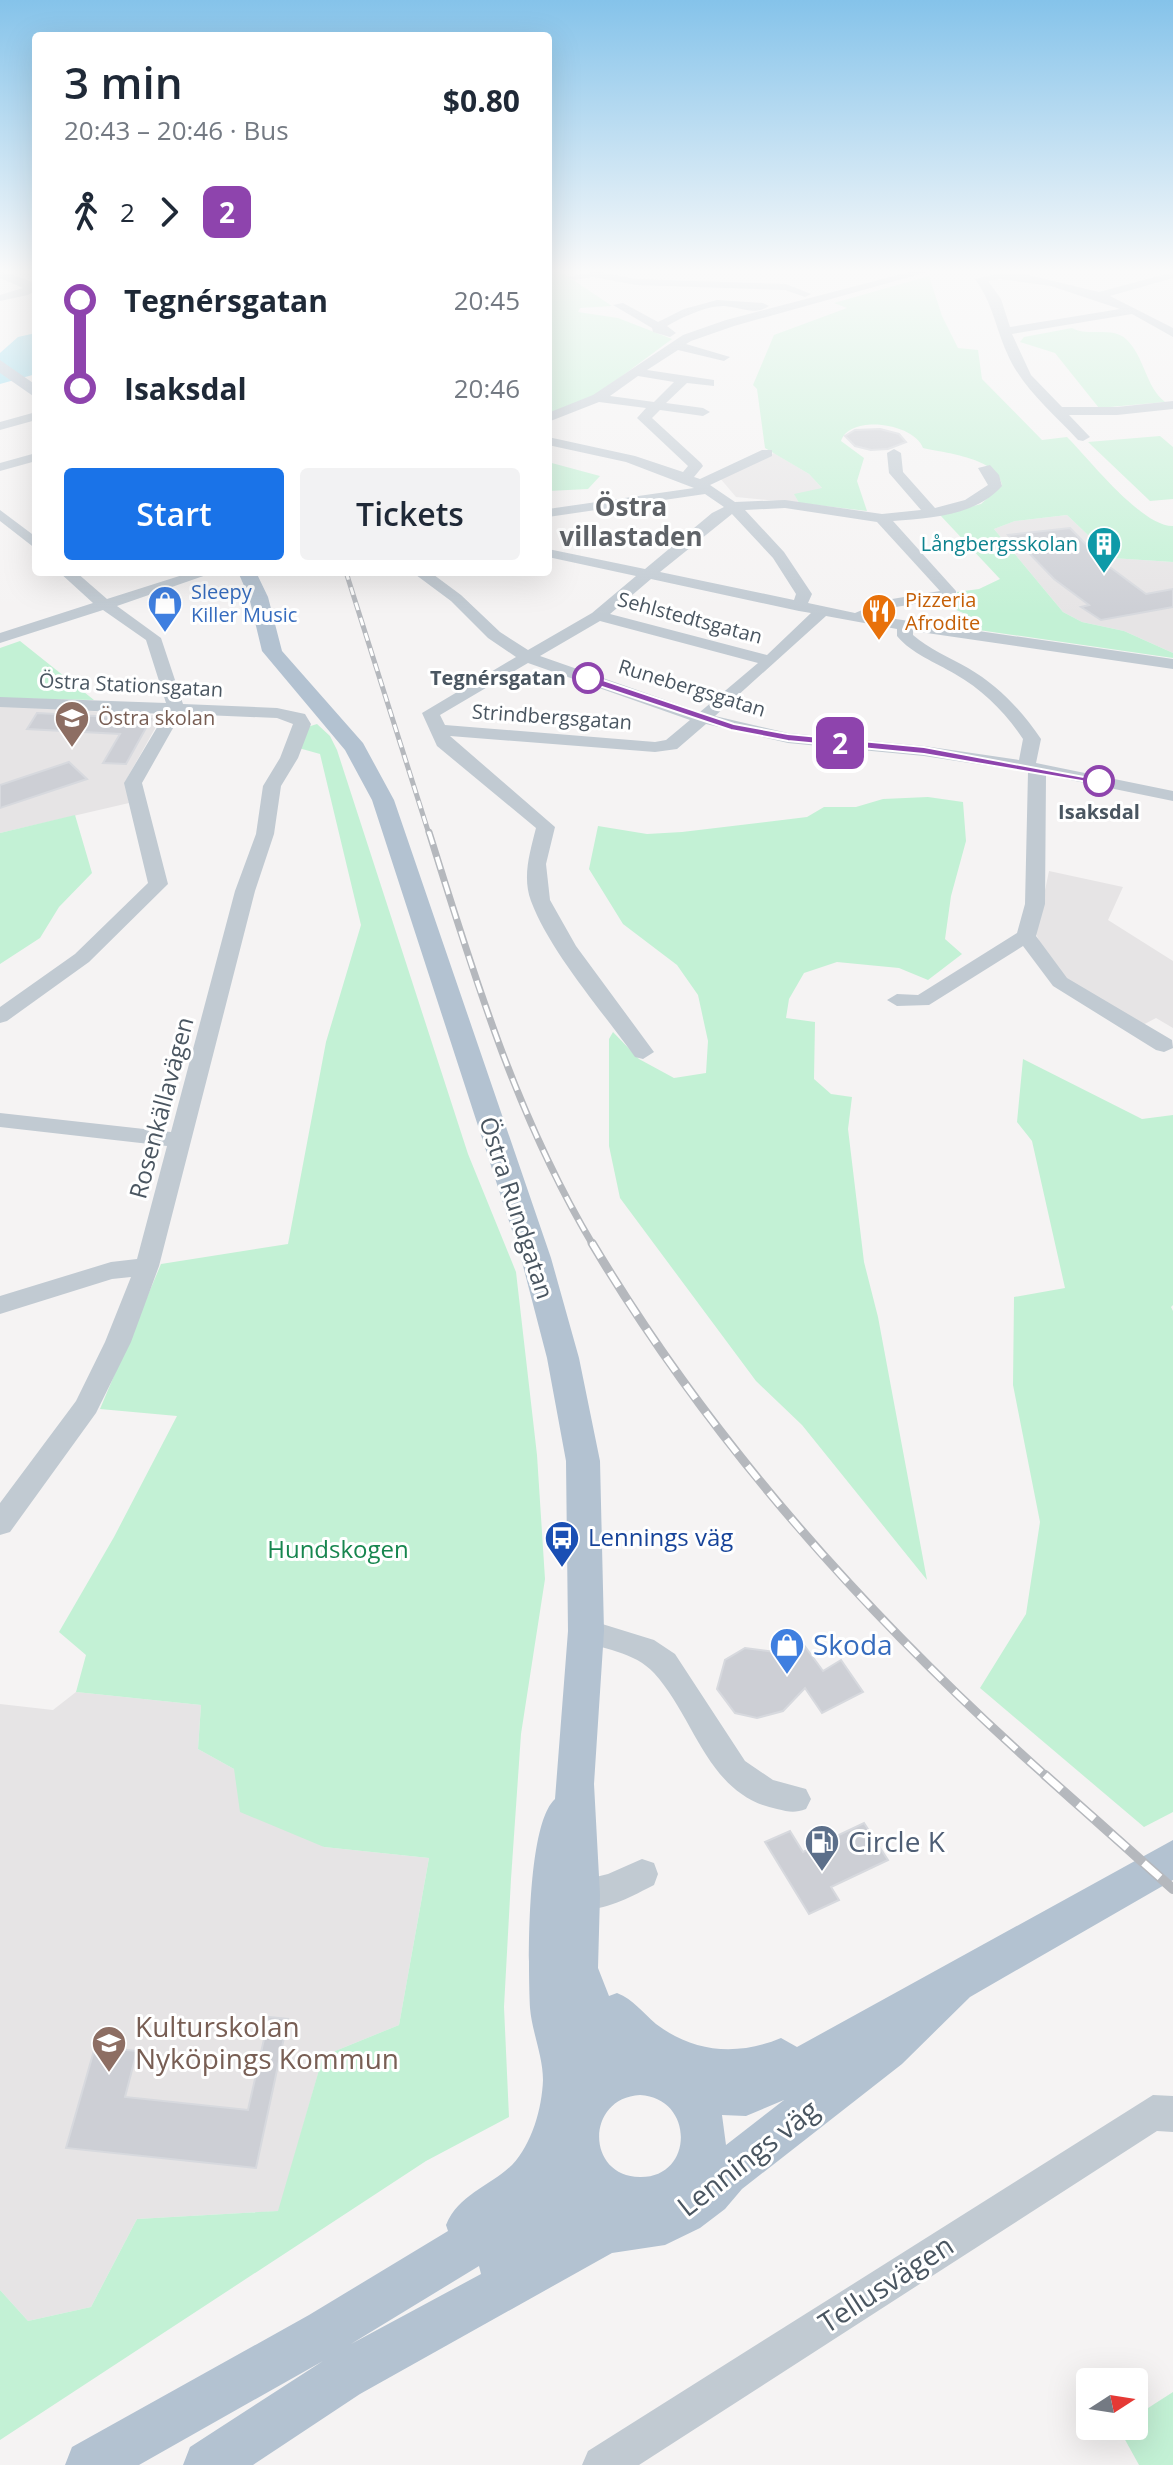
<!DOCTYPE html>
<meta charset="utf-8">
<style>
body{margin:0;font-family:"Open Sans",sans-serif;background:#f2f2f3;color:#1f2937;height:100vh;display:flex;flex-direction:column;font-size:30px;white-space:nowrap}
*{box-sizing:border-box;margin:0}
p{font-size:26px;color:#747a83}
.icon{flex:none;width:44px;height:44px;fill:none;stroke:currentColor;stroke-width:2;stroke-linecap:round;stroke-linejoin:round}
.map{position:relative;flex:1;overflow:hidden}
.panel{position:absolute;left:32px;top:32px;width:520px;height:544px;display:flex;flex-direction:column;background:#fff;border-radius:8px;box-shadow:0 8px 32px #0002}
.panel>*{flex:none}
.badge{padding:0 16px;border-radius:12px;font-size:28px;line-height:52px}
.needle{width:52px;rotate:78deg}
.tools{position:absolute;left:1076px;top:2368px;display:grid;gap:16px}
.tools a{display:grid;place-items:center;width:72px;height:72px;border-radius:8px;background:#fff;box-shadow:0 8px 32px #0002;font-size:40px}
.map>.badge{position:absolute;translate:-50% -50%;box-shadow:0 0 0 4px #fff}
.legs{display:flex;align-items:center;gap:12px;height:88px;padding:0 32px;font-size:26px}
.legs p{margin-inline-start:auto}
.headline{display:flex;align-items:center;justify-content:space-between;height:136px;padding:0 32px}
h1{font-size:44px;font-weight:600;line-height:60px}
.button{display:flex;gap:16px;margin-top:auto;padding:16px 32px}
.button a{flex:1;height:92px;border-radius:8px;background:#1a73e8;color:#fff;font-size:32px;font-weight:600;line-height:92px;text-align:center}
.button a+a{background:#f2f2f3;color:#1f2937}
ul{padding:0 32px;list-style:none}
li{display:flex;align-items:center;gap:28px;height:88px;font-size:30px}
li i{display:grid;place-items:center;width:12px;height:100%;margin:0 10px;background:currentColor}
li i::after{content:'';width:20px;height:20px;margin:-10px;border:6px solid;border-radius:50%;background:#fff}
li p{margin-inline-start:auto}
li:first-child i{background:linear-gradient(#0000 50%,currentColor 0)}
li:last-child i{background:linear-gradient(currentColor 50%,#0000 0)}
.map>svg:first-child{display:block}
</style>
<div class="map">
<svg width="1173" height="2465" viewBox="0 0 1173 2465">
<rect width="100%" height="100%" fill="#f5f3f3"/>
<path fill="#e6e4e5" d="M774 453 809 474 823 489 795 495 799 503 736 497 719 477Z
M1067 515 1112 558 1173 562V653L1124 631 1082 622 1063 612 994 529 1015 521Z
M0 706 5 705 162 716 125 782 129 803 0 833Z
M1049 871 1123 887 1108 920 1173 961V1028L1156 1018 1139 1027 1063 979 1048 960 1036 934Z
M76 1692 201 1705 198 1749 234 1769 324 1847 429 1858 399 2025 323 2056 279 2211 137 2219 91 2307 28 2321 0 2290V1704L53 1710Z"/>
<path fill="#c3f1d5" d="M548 271H560L612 306 580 308 578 312 618 318 672 339 591 399 548 414Z
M929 276 942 316 958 348 978 350 982 379 1042 440 1067 437C1089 459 1142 527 1173 526V562L1112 558 1067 515 1015 521 994 529 1063 612 1082 622 1124 631 1173 653V658L965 628 968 615 942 604 957 597V592L979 589 1000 579 940 515 981 504 1002 485C998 458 945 453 923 448 914 423 850 414 841 441L864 458 857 481 867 511 799 503 794 494 822 488 809 474 765 448 757 389 753 385 774 335 847 308 834 303Z
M1072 328C1088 337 1112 326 1126 339 1145 357 1145 386 1165 402L1099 408 1055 353 1020 342 1024 337Z
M1160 436 1173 447V499L1150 501 1088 442Z
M548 462 600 476 588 489 548 491Z
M20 641 94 700 0 698V648Z
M317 724 330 736 337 750 468 1154 516 1272 537 1455 545 1579 521 1734 511 1879 504 2007 509 2117 426 2161 0 2440V2290L28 2321 91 2307 137 2219 278 2211 323 2056 399 2025 429 1858 324 1847 240 1812 234 1769 198 1749 201 1705 76 1692 86 1655 59 1632 114 1537 177 1416 100 1409 161 1264 288 1244 326 1042 361 925 320 754 295 747 298 730Z
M928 797 963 802 966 841 951 896 945 939 962 954 928 980 899 968 837 962 804 973 789 999 786 1018 815 1022 814 1079 831 1094 852 1097 848 1129 864 1262 878 1317 927 1580 802 1425 756 1381 620 1198 609 1146V1039L613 1032 639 1059 674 1078 706 1073 708 1041 698 995 677 965 623 924 589 869 598 826 647 834 682 832 807 817 824 807H856L883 799Z
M75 815 92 873 59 907 40 938 0 964V833Z
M1023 1059 1142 1119 1173 1115V1305L1171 1307 1173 1311V1812L1144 1827 980 1688 1026 1614 1040 1522 1013 1385 1014 1297 1065 1288 1032 1141 1017 1122Z
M1173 2392V2465H1139L1118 2427 1134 2426V2417Z"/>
<path fill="#90daee" d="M36 333V374L0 384V353L18 337Z"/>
<path fill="#cdcfd5" stroke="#d7d9de" stroke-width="2" d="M880 429 899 434 906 442 888 449 871 450 855 446 845 436 855 430Z
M1070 528 1103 562 1146 594 1173 589V607L1101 620 1081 607 1089 605 1054 579 1026 550 1021 551 1008 535Z
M37 713 151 719 126 764 103 763 120 734 27 729Z
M69 762 87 779 0 808V785Z
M801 1641 823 1671 841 1660 863 1692 822 1713 805 1688 783 1711 757 1718 735 1713 717 1689 725 1660 745 1648 775 1652Z
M864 1823 888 1860 831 1887 839 1900 809 1914 765 1842 790 1831 803 1852Z
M269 2017 288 2019 256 2168 66 2148 95 2047 137 2051 125 2097 248 2110Z"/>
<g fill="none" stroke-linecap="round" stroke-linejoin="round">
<path fill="#c1cad2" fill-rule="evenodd" d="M0 271 36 283V290L28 295 0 301V295L23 288 0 278Z
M596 271 636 279 786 284 811 294 805 297 785 290 636 285 593 277 574 280 568 277Z
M913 271H931L734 326 691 341 686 344 730 357 724 361 678 350 647 370 714 380V386L687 383 666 403 703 408 710 412 703 416 660 410 652 418 701 463 703 466 694 477 700 479 762 450H772V456L710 485 735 502 785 500 882 514 921 510 889 473 887 453 894 449 901 453 903 472 935 508 965 500 988 485 978 468 990 465 999 475 1002 486C975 516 931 518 893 521L956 591V597L896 607 875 616 1173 659V669L913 631V635C929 649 949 657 968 668 999 686 1021 710 1041 739L1036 763 1173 791V801L1046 775 1045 904 1036 936 1067 978 1172 1040 1173 1048 1164 1052 1156 1050 1053 986 1023 946 929 1005 897 1006 887 1000 897 994 918 995 1017 933 1025 904 1028 772 924 756 788 743 706 724 677 749 655 752 450 736 555 827 546 864 550 900 576 946 654 1052 643 1059 635 1057C603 1012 550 952 531 901 522 877 530 852 536 828L437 746 422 713 516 657 488 638 451 601 412 572H430L461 595 500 632 528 650 592 613 636 576 548 557V549L645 569 712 513 724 507 705 494 548 517V509L694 488 626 462 548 445V437L635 456 683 472 688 466 637 418 646 408 599 402 548 422V413L593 395 683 335 726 320ZM638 376 674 382 654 402 610 396ZM785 508 877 522 940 591 886 600 855 613 808 603 812 594 784 552 745 510ZM732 514 773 558 796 594 794 600 660 572ZM651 579 799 611 811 613 767 655 610 614ZM826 616 897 629V636C912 654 935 662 955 674 983 690 1005 712 1023 739L1019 760 924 746 788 733 715 716ZM600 621 758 663 700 712 540 656ZM528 663 690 720 666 740 655 742 445 725 440 715Z
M1173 272V278L1110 296 1173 328V337L1132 314 1012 334 1031 375 1062 407H1117L1173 401V409L1117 415H1069L1090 437 1083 441 1078 440C1053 413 1021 387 1007 353 995 326 993 304 975 279L1000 273 1024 274 1099 292ZM1000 279 1051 286 1120 309 1010 327 1001 299 988 281Z
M717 300 763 303 769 306C754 316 740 307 724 306 705 306 683 317 667 326L676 333 670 337 653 332 652 328 613 305 623 303 658 322 684 309Z
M36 412V420L0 430V422Z
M36 453V461L0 471V463Z
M0 510 36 537V549L0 521Z
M59 572H76L107 599 192 572H215L117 606 161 638 183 704 277 708 305 714 311 724 298 758 281 786 274 834 255 891 159 1266 131 1342 96 1413 10 1532 0 1535V1503L76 1401 105 1342 131 1277 112 1279 0 1314V1296L111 1262 137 1259 167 1146 0 1127V1113L171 1132 235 891 256 834 263 786 280 758 293 724 277 718 181 714 142 783 168 884 89 962 7 1021 0 1023V1007L75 954 148 883 124 783 165 714 0 707V697L166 703 146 640 103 610 0 643V633L93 603Z
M586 1619 654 1640 675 1654 745 1761 773 1780 806 1789 811 1799 806 1809C795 1813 789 1812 777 1809 707 1795 696 1719 654 1673 635 1652 601 1648 576 1640L571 1631 576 1622Z
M642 1859 654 1863 658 1874 654 1885C628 1898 596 1917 567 1906L563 1895 567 1884 608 1874Z
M1153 2095 1173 2096V2132L1157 2131 639 2465H582L588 2451Z"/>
<path fill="#b3c2d1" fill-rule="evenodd" d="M0 360 36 385V398L0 373Z
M238 572H256L268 597 282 651 363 743 394 800 551 1258 579 1358 600 1461 604 1631 594 1784 600 1895 598 1968 609 1996 617 1993C634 2000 642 2012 656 2024 694 2053 738 2056 781 2038L797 2047 1173 1840V1880L970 1997 902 2064 742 2189 725 2209 700 2228 665 2245 612 2253 360 2394 253 2465H183L190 2447 323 2361 139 2465H65L72 2447 309 2315 448 2231 446 2225C459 2194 489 2187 512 2165 532 2144 542 2108 543 2080 543 2056 532 2032 530 2008 528 1968 526 1825 555 1799L568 1631 566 1461 547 1358 521 1258 372 800 345 750 262 651 249 597ZM640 2095C695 2098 694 2178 640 2177 586 2177 585 2098 640 2095ZM784 2100 726 2145 722 2115 746 2116ZM479 2266 481 2274 351 2344Z"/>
<g stroke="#b5b8bd" stroke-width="5">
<path id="rail-far3" d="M346 572 429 834"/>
</g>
<g stroke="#b5b8bd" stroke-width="7">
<path id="rail-far2" d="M429 832C474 975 516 1116 593 1245"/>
</g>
<g stroke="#b5b8bd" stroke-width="9">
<path id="rail-far1" d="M592 1243C713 1446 871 1621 1047 1777"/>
</g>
<g stroke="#b5b8bd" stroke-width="10">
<path id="rail" d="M1045 1775 1173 1889"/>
</g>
<use href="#rail-far3" stroke="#fff" stroke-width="3" stroke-dasharray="8" stroke-linecap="butt"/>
<use href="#rail-far2" stroke="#fff" stroke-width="4" stroke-dasharray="13" stroke-linecap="butt"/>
<use href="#rail-far1" stroke="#fff" stroke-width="6" stroke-dasharray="17" stroke-linecap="butt"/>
<use href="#rail" stroke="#fff" stroke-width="7" stroke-dasharray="22" stroke-linecap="butt"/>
</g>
<linearGradient id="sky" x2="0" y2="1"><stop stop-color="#85c3ea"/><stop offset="0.44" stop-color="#fafafa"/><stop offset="1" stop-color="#fafafa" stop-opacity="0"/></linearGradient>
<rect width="1173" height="616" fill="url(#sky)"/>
<path fill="#8e44ad" stroke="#fff" stroke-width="2" d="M588 675 734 724 788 734 924 747 1105 781 1099 784 924 754 788 741 731 730 584 681 582 678Z"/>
<defs>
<g id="building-pin" transform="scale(1.8)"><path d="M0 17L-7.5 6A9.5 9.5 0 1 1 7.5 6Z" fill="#0f9aa8" stroke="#fff"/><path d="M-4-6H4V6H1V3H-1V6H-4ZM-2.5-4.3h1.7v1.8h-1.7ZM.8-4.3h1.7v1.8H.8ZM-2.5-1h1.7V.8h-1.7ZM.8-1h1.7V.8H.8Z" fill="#fff"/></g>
<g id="shop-pin" transform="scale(1.8)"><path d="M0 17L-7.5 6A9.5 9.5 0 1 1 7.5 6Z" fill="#3f7fe0" stroke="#fff"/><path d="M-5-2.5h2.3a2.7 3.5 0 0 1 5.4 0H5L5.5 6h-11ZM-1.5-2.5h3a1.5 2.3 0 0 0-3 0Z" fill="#fff"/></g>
<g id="restaurant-pin" transform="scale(1.8)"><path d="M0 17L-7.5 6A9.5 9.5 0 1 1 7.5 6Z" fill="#e8710a" stroke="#fff"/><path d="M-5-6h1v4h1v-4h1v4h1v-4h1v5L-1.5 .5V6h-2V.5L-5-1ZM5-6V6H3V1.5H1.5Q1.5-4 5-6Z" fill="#fff"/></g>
<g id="school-pin" transform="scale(1.8)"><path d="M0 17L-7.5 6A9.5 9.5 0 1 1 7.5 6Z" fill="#8d6e63" stroke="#fff"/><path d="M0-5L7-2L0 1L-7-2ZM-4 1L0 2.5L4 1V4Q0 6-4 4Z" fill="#fff"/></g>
<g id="bus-pin" transform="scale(1.8)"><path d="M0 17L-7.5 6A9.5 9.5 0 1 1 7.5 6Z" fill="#1a4fb4" stroke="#fff"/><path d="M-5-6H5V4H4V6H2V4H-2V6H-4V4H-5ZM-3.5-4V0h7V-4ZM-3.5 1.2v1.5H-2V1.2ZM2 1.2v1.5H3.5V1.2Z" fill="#fff"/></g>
<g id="fuel-pin" transform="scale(1.8)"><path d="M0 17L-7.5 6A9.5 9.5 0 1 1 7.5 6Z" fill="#5c6f8a" stroke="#fff"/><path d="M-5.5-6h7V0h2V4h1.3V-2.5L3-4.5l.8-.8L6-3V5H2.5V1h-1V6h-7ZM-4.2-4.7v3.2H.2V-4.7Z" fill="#fff"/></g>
</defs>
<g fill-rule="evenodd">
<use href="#building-pin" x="1104" y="544"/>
<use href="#shop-pin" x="165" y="603"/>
<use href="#restaurant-pin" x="879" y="611"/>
<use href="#school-pin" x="72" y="718"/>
<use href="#bus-pin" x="562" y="1538"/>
<use href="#shop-pin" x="787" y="1645"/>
<use href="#fuel-pin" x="822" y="1842"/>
<use href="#school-pin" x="109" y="2043"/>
</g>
<g fill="#fff" stroke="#8e44ad" stroke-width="4">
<circle cx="588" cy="678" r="14"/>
<circle cx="1099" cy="781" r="14"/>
</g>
<g text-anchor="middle" stroke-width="6" stroke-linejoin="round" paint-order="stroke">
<g font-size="20" fill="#0d838f" stroke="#fff" text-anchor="end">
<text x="1078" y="551">Långbergsskolan</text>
</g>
<g font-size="20" fill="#366cbe" stroke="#fff" text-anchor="start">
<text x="191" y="599">Sleepy<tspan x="191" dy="23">Killer Music</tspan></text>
</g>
<g font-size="20" fill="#c56008" stroke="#fff" text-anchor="start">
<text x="905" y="607">Pizzeria<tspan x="905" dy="23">Afrodite</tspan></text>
</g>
<g font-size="20" fill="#4a5661" stroke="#fff">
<text transform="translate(690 618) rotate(15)" y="7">Sehlstedtsgatan</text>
<text transform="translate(131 685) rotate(3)" y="7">Östra Stationsgatan</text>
<text transform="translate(692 688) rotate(17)" y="7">Runebergsgatan</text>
<text transform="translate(552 717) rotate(4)" y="7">Strindbergsgatan</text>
</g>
<g font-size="20" font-weight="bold" fill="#4a5661" stroke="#fff" text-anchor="end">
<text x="566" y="685">Tegnérsgatan</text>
<text x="1099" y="819" text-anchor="middle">Isaksdal</text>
</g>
<g font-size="20" fill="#785e54" stroke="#fff" text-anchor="start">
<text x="98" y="725">Östra skolan</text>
</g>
<g font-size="24" fill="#4a5661" stroke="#fff">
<text transform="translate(162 1108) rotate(-75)" y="8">Rosenkällavägen</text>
<text transform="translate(516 1208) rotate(72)" y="8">Östra Rundgatan</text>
</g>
<g font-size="24" fill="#164399" stroke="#fff" text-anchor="start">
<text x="588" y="1546">Lennings väg</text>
</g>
<g font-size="24" fill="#17864f" stroke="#fff">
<text x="338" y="1558">Hundskogen</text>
</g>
<g font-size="26" font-weight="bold" fill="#5f6368" stroke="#fff">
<text x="631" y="516">Östra<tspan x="631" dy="30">villastaden</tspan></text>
</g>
<g font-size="28" fill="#366cbe" stroke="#fff" text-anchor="start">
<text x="813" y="1655">Skoda</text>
</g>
<g font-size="28" fill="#4e5e75" stroke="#fff" text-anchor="start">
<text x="848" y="1852">Circle K</text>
</g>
<g font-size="28" fill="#785e54" stroke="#fff" text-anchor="start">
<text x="135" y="2037">Kulturskolan<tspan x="135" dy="32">Nyköpings Kommun</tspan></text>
</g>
<g font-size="28" fill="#4a5661" stroke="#fff">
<text transform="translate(748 2158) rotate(-38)" y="10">Lennings väg</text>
<text transform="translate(886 2284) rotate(-33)" y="10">Tellusvägen</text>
</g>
</g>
</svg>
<div class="tools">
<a><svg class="needle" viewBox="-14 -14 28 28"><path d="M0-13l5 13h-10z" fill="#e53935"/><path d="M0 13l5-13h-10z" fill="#747a83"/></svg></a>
</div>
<b class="badge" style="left:840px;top:743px;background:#8e44ad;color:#fff">2</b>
<section class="panel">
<div class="headline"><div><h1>3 min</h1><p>20:43 – 20:46 · Bus</p></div><b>$0.80</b></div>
<div class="legs"><svg class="icon" aria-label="walk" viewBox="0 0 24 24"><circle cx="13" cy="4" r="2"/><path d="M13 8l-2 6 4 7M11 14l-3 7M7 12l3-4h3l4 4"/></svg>2<svg class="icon" aria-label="forward" viewBox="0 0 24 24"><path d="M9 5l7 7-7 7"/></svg><b class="badge" style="background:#8e44ad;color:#fff">2</b></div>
<ul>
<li><i style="color:#8e44ad"></i><b>Tegnérsgatan</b><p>20:45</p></li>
<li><i style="color:#8e44ad"></i><b>Isaksdal</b><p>20:46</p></li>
</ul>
<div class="button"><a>Start</a><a>Tickets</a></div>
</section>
</div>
